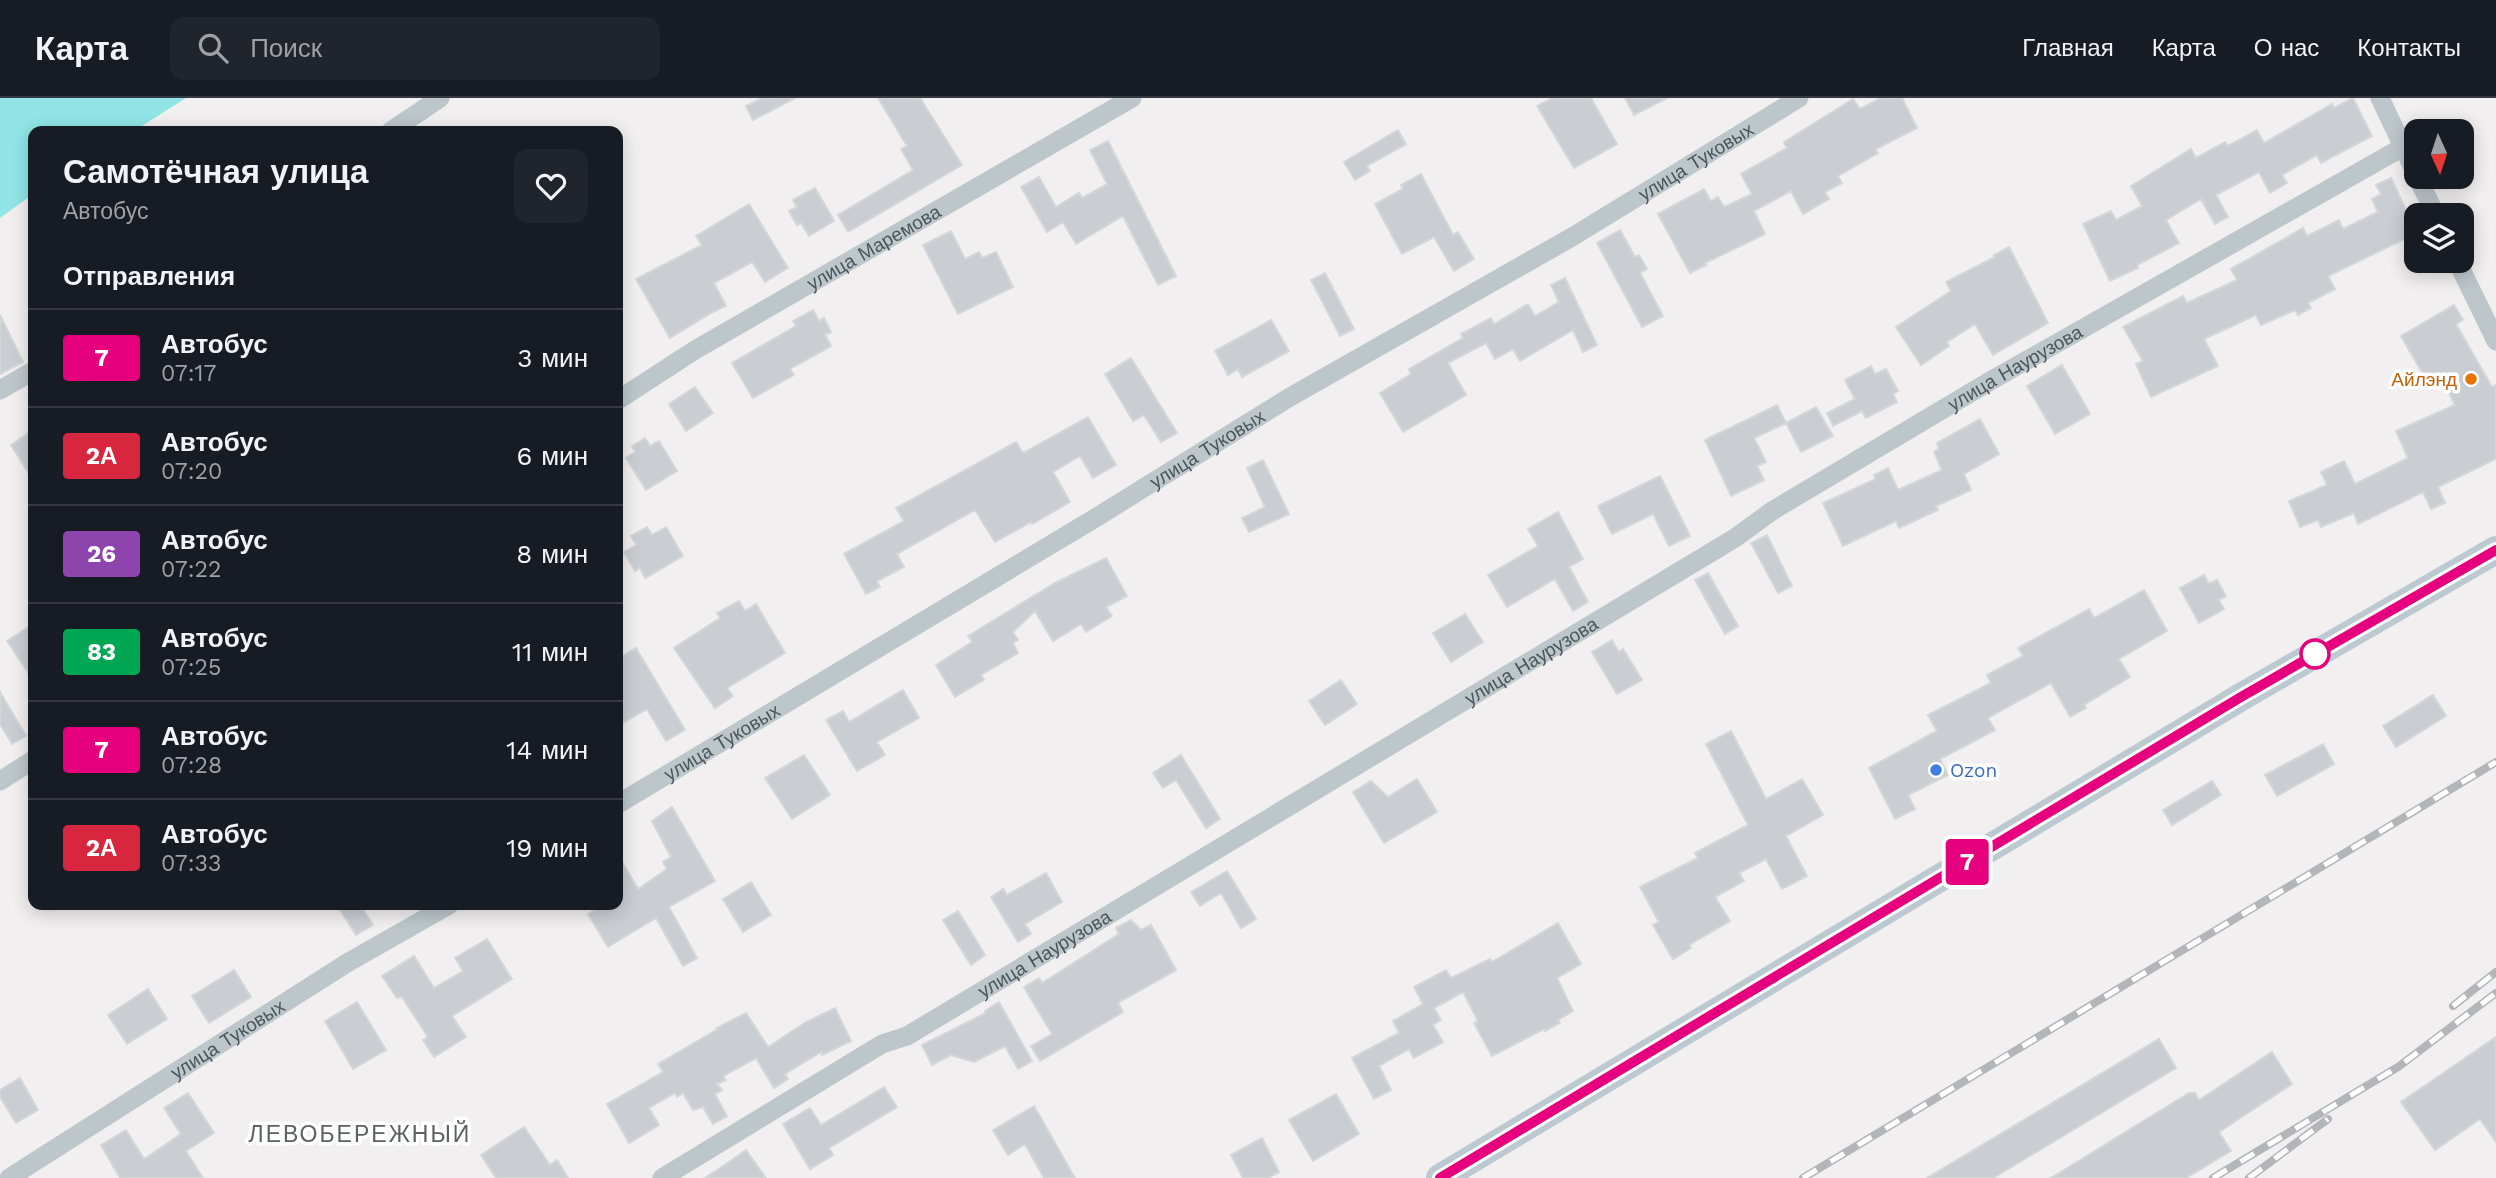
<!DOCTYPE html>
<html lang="ru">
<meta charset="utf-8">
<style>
body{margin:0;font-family:"Work Sans",sans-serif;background:#20242c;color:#f1f3f6;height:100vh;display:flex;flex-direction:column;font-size:26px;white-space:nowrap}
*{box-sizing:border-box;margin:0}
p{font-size:23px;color:#9ea1a6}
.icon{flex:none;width:38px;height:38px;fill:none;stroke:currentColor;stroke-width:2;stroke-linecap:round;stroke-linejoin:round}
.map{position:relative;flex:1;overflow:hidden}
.drawer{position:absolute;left:28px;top:28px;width:595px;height:784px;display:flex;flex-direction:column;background:#171b24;border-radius:14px;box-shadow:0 4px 18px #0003}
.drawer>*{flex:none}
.badge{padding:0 14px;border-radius:5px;font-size:24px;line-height:46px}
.needle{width:46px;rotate:177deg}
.controls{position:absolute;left:2404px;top:21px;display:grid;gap:14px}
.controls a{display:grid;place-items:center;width:70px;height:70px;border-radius:14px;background:#171b24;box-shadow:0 4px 18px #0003;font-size:35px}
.map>.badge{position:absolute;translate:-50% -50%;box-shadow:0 0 0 4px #fff}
h2{padding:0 35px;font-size:26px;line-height:63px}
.round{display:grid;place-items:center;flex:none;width:74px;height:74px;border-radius:14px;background:#20242c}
.overview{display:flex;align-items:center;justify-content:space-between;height:119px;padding:0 35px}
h1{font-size:33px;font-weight:600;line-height:52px}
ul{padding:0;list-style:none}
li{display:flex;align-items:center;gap:21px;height:98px;padding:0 35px;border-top:2px solid #363941}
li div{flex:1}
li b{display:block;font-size:26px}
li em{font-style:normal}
li .badge{min-width:77px;font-weight:700;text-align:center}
header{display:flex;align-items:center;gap:42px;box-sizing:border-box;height:98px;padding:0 35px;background:#171b24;border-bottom:2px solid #363941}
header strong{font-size:33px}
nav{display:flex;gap:38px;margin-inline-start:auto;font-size:24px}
.search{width:490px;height:63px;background:#20242c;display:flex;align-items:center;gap:18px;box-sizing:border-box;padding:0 24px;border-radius:14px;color:#9ea1a6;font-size:26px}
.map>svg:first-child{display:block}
</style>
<header>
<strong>Карта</strong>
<div class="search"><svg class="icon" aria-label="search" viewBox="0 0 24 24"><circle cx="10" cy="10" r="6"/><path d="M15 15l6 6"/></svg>Поиск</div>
<nav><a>Главная</a><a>Карта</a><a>О нас</a><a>Контакты</a></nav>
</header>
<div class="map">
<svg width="2496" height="1080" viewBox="0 0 2496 1080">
<rect width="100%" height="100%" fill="#f2eff0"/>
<path fill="#91e5e6" d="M0 0H186L134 33H33V96L0 120Z"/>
<path fill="#caced2" stroke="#d4d7da" stroke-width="2" d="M763 0H795L753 22 746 8Z
M878 0H920L962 67 848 134 838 117 913 72 901 51 907 48Z
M1553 0H1591L1617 46 1574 70 1537 8Z
M1625 0H1667L1634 17Z
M1881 0H1902L1917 30 1876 51 1878 55 1838 78 1842 85 1825 94 1829 101 1803 116 1791 93 1754 113 1765 136 1705 165 1706 167 1690 175 1658 116 1704 91 1711 103 1718 99 1724 109 1752 96 1741 76 1787 50 1784 44 1853 1 1860 11Z
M2353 0 2372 38 2321 65 2317 57 2282 77 2287 85 2270 95 2259 74 2216 97 2228 119 2215 126 2201 101 2166 122 2179 145 2137 167 2138 170 2110 183 2083 126 2111 113 2116 122 2142 108 2131 88 2191 51 2196 60 2225 44 2228 48 2257 32 2264 45 2332 6 2334 10Z
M1398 32 1406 46 1367 68 1370 73 1355 82 1344 64Z
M1108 43 1176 178 1158 187 1123 118 1076 146 1063 124 1047 134 1021 89 1039 79 1056 109 1079 95 1082 100 1107 86 1090 52Z
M1421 76 1453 137 1458 134 1474 161 1454 173 1434 139 1402 156 1375 106 1403 91 1401 87Z
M2391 80 2417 135 2328 178 2335 191 2308 205 2311 210 2298 217 2295 212 2261 227 2256 217 2204 241 2218 268 2151 299 2136 266 2143 263 2123 229 2183 198 2187 205 2237 182 2231 171 2303 130 2307 138 2339 122 2343 131 2378 114 2372 101 2381 96 2376 87Z
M815 90 834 123 809 138 801 125 797 127 789 113 797 109 793 102Z
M749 106 788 170 765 184 752 164 714 185 726 208 711 215 670 240 636 181 702 147 696 138Z
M1620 132 1635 159 1639 157 1647 171 1640 175 1663 218 1642 229 1597 145Z
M951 133 965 161 979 154 982 160 996 154 1013 189 958 216 923 147Z
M2009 149 2048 225 1993 257 1975 226 1947 244 1949 248 1921 267 1896 229 1951 193 1946 184 1995 159 1994 157Z
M1325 175 1354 231 1340 238 1311 182Z
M1565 180 1597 247 1583 254 1573 232 1520 263 1513 251 1495 261 1486 245 1448 265 1466 297 1403 334 1380 295 1411 276 1409 271 1463 240 1461 236 1491 220 1494 226 1528 206 1535 218 1559 204 1551 187Z
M2454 207 2463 222 2456 226 2492 289 2496 287V361L2438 389 2445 405 2431 411 2423 394 2358 426 2354 415 2321 429 2318 422 2300 429 2289 403 2327 387 2321 374 2344 363 2355 386 2408 360 2396 333 2455 307 2440 276 2427 283 2401 238Z
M813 212 819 223 824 220 831 234 825 237 831 248 790 271 794 277 753 300 732 265 796 228 793 223Z
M0 217 23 264 0 276Z
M1271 222 1289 253 1242 279 1238 271 1228 277 1215 253Z
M1131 260 1177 335 1161 344 1144 317 1133 323 1105 276Z
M2062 267 2090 316 2055 336 2027 288Z
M1871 268 1875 276 1886 271 1898 293 1893 296 1897 304 1866 320 1862 313 1833 328 1827 315 1855 301 1845 282Z
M695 289 713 315 686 333 669 306Z
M1777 307 1786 325 1754 340 1766 364 1757 368 1764 382 1731 398 1705 342Z
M1816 309 1833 338 1801 354 1786 325Z
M1088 319 1116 367 1093 380 1080 358 1053 374 1070 404 1032 426 1031 424 995 444 975 412 897 456 904 469 877 483 880 489 866 496 844 456 904 423 896 410 1016 344 1023 355Z
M1980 321 1999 356 1964 376 1971 392 1936 408 1938 412 1899 430 1896 423 1843 448 1823 405 1876 381 1874 377 1888 370 1898 392 1942 372 1934 354 1939 351 1937 345Z
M33 332V382L11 347Z
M645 340 650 348 659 343 677 373 646 392 626 360 635 354 632 348Z
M1263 362 1289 416 1249 434 1242 420 1265 409 1247 370Z
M1660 378 1690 438 1669 448 1653 416 1612 436 1598 408Z
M1558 414 1583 461 1569 469 1588 504 1573 513 1555 481 1507 509 1488 477 1538 448 1528 431Z
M647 429 652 437 666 429 683 458 645 480 640 470 635 473 624 454 636 447 631 438Z
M1767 437 1792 488 1778 495 1751 445Z
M1106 460 1127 498 1106 509 1112 518 1086 534 1081 526 1053 543 1035 513 1013 534 1018 542 1013 545 1018 555 981 577 984 582 955 599 936 567 972 544 968 538 1055 485Z
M1708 475 1738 528 1725 536 1695 482Z
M2204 477 2209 486 2217 482 2226 498 2219 502 2224 511 2199 525 2180 490Z
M2144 492 2167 533 2119 561 2130 579 2084 607 2086 610 2070 619 2051 585 1988 620 1995 632 1940 661 1948 677 1908 697 1915 711 1895 721 1869 670 1937 633 1928 617 1991 585 1987 577 2023 558 2018 550 2089 511 2094 520Z
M739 503 745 513 756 506 785 555 727 590 733 598 715 610 674 550 720 520 717 515Z
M1465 516 1483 544 1451 564 1433 535Z
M33 526V582L7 543Z
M1612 542 1619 554 1623 551 1642 582 1617 596 1592 554Z
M636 550 685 632 666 643 647 611 618 627V561Z
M1341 582 1357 606 1325 627 1309 603Z
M903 592 919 620 877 644 885 657 857 673 826 622 843 613 849 624Z
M0 594 26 638 12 646 0 626Z
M2433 597 2446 618 2396 649 2383 628Z
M1731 633 1766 701 1802 681 1823 717 1786 738 1807 778 1782 791 1766 761 1739 775 1744 783 1715 799 1730 823 1689 847 1691 850 1673 861 1653 827 1659 824 1640 789 1698 760 1695 755 1748 727 1706 646Z
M2323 646 2334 666 2277 698 2265 677Z
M804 657 830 697 792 721 765 680Z
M1181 657 1220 721 1206 730 1176 682 1163 690 1153 675Z
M1417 681 1437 714 1384 745 1353 694 1371 683 1388 699Z
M2212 683 2221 697 2172 727 2163 712Z
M672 709 715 783 669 809 697 860 683 868 656 820 608 849 588 816 604 807H618V757L638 791 667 771 663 764 671 759 652 723Z
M1227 773 1256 821 1241 830 1221 795 1200 808 1191 794Z
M1046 775 1062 804 1025 826 1031 836 1018 844 991 799 1003 791 1007 797Z
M751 784 771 817 743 834 723 801Z
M337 807H360L373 827 356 837Z
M958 813 985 857 971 867 943 822Z
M1131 822 1141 832 1151 827 1176 872 1118 905 1123 914 1040 963 1031 948 1052 936 1024 889 1039 880 1042 885 1119 836 1116 830Z
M1558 825 1581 866 1557 880 1573 913 1558 922 1560 925 1545 933 1544 931 1492 958 1474 925 1478 923 1463 894 1434 910 1441 922 1433 927 1443 944 1414 960 1409 951 1379 968 1391 992 1374 1001 1352 960 1399 935 1393 923 1423 906 1414 889 1446 872 1451 880 1490 861 1492 864Z
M487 841 512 881 452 918 466 939 434 959 423 942 428 939 402 899 397 900 382 878 414 858 434 890 463 873 455 860Z
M234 872 251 899 209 925 192 898Z
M148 891 167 921 127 946 108 917Z
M357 904 386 952 353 971 325 923Z
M999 904 1032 963 1018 971 1005 948 974 964 951 957 932 967 922 947 986 915 985 913Z
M835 910 851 943 822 957 821 954 785 976 788 981 774 990 756 960 723 978 726 982 717 986 722 992 715 996 727 1018 713 1026 703 1009 693 1012 683 995 677 999 675 995 649 1010 659 1027 629 1045 607 1006 663 974 658 966 718 931 717 930 746 915 768 949 806 924Z
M2496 939V1044L2480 1021 2435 1052 2401 1004Z
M2159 941 2176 970 1993 1080H1927Z
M2272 954 2292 986 2219 1034 2231 1053 2186 1080H2051L2189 995H2195L2199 1002Z
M20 980 38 1012 16 1025 0 999V992Z
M884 989 897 1009 829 1050 833 1057 810 1071 783 1026 810 1010 821 1027Z
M188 995 214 1035 186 1053 203 1080H120L101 1047 126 1032 144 1061 181 1036 164 1010Z
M1336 996 1359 1036 1313 1063 1289 1022Z
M1034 1008 1075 1080H1044L1025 1046 1008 1057 993 1032Z
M524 1029 550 1067 557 1062 568 1080H496L481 1057Z
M1262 1040 1279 1074 1268 1080H1243L1231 1057Z
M746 1052 766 1080H705L732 1062Z"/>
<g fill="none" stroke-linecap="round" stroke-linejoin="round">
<g stroke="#bcc6cb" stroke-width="19">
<path d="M2380 0 2417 78"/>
<path d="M391 33 440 0"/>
<path d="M2417 79 2436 117"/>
<path d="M2457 163 2496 243"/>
<path d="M0 292 33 273"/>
<path id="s1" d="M618 302 695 252 1132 0"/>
<path d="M0 683 33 662"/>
<path id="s2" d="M618 706 1097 419 1290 299 1572 139 1799 0"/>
<path id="s3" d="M9 1080 347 865 449 807"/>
<path id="s4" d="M662 1080 882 946 907 938 1735 440 1772 413 1992 282 2403 49"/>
</g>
<path stroke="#bcc9d0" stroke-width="28" d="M1440 1080 2241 599 2496 452"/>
<g stroke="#b2b6b9" stroke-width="8">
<path id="rail" d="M2453 908 2496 874
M1803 1080 2496 664
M2213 1080 2398 969 2496 895
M2249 1080 2328 1021"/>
</g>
<use href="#rail" stroke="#fff" stroke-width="5" stroke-dasharray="16" stroke-linecap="butt"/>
</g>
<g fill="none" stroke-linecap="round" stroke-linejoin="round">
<g stroke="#fff" stroke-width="16">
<path id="line" d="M1440 1080 2241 599 2496 452"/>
</g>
<use href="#line" stroke="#e6007e" stroke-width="10"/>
</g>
<circle fill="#e8710a" stroke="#fff" stroke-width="2.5" cx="2471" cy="281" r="7"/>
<circle fill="#fff" stroke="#e6007e" stroke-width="3.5" cx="2315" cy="556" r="14"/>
<circle fill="#3f7fe0" stroke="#fff" stroke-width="2.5" cx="1936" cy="672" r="7"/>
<g text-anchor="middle" stroke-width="7" stroke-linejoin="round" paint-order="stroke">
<g font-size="19" fill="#49565c" stroke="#fff">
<text dy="7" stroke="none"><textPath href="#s2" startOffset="1255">улица Туковых</textPath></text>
<text dy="7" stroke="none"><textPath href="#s1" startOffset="298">улица Маремова</textPath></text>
<text dy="7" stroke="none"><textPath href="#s4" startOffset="1578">улица Наурузова</textPath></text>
<text dy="7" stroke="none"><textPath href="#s2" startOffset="688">улица Туковых</textPath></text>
<text dy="7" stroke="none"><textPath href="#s4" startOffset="1012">улица Наурузова</textPath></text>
<text dy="7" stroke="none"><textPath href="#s2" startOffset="121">улица Туковых</textPath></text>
<text dy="7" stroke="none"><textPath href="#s4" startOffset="444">улица Наурузова</textPath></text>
<text dy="7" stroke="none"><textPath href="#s3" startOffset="259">улица Туковых</textPath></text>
</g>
<g font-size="19" fill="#c56008" stroke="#fff" text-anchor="end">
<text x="2457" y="288">Айлэнд</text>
</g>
<g font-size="19" fill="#366cbe" stroke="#fff" text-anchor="start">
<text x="1950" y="679">Ozon</text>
</g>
<g font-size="23" letter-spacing="2" fill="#5c6164" stroke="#fff">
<text x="360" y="1044">ЛЕВОБЕРЕЖНЫЙ</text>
</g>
</g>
</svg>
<div class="controls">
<a><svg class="needle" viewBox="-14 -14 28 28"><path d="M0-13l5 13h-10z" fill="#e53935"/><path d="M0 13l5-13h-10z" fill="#9ea1a6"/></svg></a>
<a><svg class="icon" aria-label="layers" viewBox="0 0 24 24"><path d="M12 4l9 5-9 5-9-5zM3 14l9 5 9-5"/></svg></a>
</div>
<b class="badge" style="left:1967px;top:764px;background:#e6007e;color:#fff">7</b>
<section class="drawer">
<div class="overview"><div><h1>Самотёчная улица</h1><p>Автобус</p></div><a class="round"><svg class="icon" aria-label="heart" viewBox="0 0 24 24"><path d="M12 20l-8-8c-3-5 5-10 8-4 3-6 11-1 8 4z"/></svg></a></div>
<h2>Отправления</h2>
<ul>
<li><span class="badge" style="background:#e6007e;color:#fff">7</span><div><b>Автобус</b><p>07:17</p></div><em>3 мин</em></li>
<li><span class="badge" style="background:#d7263d;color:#fff">2А</span><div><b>Автобус</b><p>07:20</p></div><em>6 мин</em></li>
<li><span class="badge" style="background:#8e44ad;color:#fff">26</span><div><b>Автобус</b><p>07:22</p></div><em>8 мин</em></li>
<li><span class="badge" style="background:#00a651;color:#fff">83</span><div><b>Автобус</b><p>07:25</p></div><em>11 мин</em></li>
<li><span class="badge" style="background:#e6007e;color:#fff">7</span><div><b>Автобус</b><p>07:28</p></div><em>14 мин</em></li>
<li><span class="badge" style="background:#d7263d;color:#fff">2А</span><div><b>Автобус</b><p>07:33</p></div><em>19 мин</em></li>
</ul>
</section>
</div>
